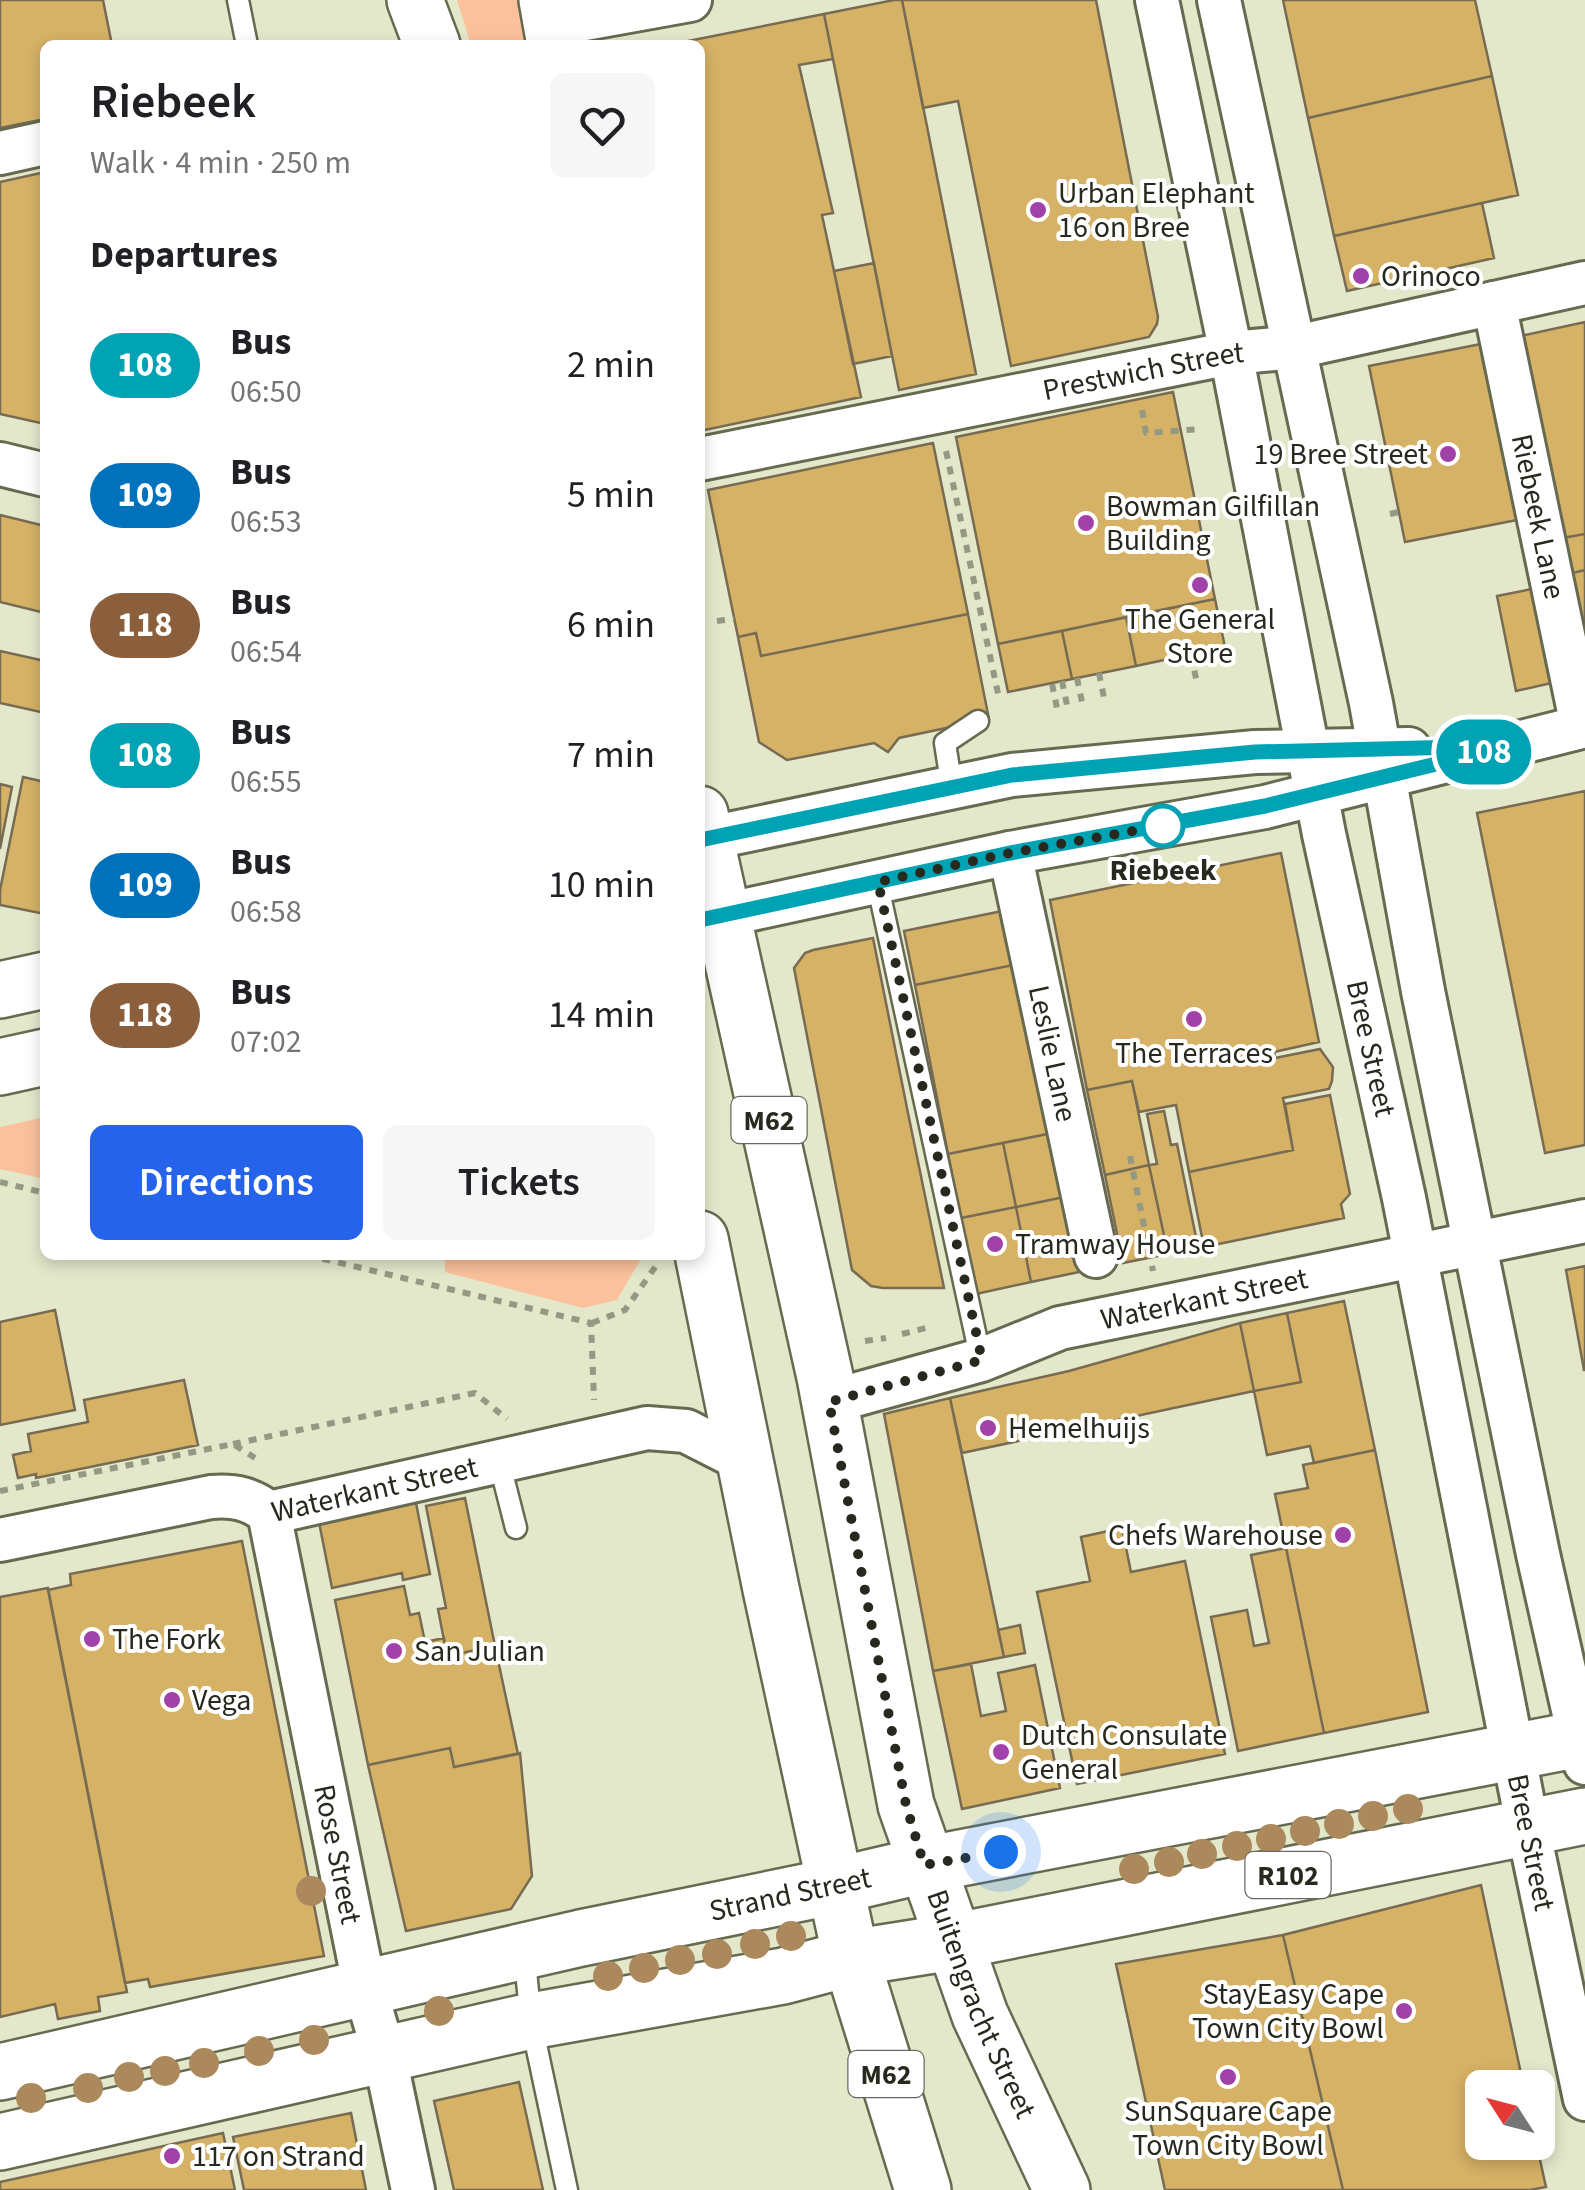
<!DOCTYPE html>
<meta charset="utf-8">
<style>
body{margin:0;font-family:"Source Sans 3",sans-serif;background:#f6f6f6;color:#202124;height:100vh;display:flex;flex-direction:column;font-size:38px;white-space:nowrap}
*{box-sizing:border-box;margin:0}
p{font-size:32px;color:#757577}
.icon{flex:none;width:55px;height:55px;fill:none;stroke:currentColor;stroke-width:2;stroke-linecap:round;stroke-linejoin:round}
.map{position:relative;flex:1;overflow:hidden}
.drawer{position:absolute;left:40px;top:40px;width:665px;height:1220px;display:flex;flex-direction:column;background:#fff;border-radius:15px;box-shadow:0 5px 15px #0003}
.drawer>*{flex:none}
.badge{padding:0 20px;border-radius:32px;font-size:35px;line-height:65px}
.needle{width:65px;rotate:306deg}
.fabs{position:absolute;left:1465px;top:2070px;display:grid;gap:20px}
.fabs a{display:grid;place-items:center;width:90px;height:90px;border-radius:15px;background:#fff;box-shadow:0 5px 15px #0003;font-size:50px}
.you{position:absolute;width:50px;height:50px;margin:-25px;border:8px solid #fff;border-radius:50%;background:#1a73e8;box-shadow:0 0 0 15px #1a73e833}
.map>.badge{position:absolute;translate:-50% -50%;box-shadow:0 0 0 5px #fff}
h2{padding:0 50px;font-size:38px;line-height:90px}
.round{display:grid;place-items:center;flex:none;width:105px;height:105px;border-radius:15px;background:#f6f6f6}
.overview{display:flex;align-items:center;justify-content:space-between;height:170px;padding:0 50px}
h1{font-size:48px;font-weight:600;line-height:75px}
.primary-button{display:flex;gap:20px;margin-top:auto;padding:20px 50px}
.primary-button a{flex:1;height:115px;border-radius:15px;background:#2563eb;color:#fff;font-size:40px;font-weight:600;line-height:115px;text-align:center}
.primary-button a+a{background:#f6f6f6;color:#202124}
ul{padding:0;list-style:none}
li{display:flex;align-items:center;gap:30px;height:130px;padding:0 50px}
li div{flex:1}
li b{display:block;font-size:38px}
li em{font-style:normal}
li .badge{min-width:110px;font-weight:700;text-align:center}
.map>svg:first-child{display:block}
</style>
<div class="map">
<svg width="1585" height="2190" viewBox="0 0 1585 2190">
<rect width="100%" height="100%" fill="#e4e8cb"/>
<path fill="#fbc19c" d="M457 0H521L528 45H471Z
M45 1117V1179L0 1169V1127Z
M445 1255H643L617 1300 583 1308 445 1272Z"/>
<path fill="#d6b266" stroke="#776b52" stroke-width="2.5" d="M0 0H103L112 45H45V119L0 128Z
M894 0H902L976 374 899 390 824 14Z
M902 0H1096L1158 317 1157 324 1149 337 1011 366 958 101 923 108Z
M1283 0H1475L1492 76 1308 118Z
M824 14 833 59 799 65 833 213 822 215 861 397 700 431V45H668Z
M1492 76 1518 195 1334 236 1308 118Z
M45 172V424L0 414V182Z
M1482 203 1494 258 1347 291 1334 236Z
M874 263 892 356 853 364 834 271Z
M1585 322V534L1557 539 1516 337Z
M1486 343 1522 519 1405 542 1369 366Z
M1173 392 1215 599 998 644 956 437Z
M933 443 968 614 761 656 756 633 738 637 708 490Z
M0 515 45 526V613L0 602Z
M1585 534V570L1565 575 1557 539Z
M1585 570V673L1565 575Z
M1537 588 1556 682 1516 691 1497 596Z
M1215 599 1225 647 1136 666 1126 617Z
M968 614 989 719 899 738 888 752 874 743 787 760 759 742 738 637 756 633 761 656Z
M1126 617 1136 666 1072 679 1062 631Z
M1062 631 1072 679 1008 692 998 644Z
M0 651 45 661V713L0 703Z
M23 777 45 782V914L0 905V890Z
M0 784 12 787 0 849Z
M1585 791V1145L1545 1153 1477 813Z
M1281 853 1319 1042 1274 1052 1275 1058 1320 1049 1333 1067 1332 1081 1329 1089 1283 1098 1293 1150 1189 1172 1176 1105 1139 1112 1132 1081 1087 1090 1050 900Z
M1012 909 1023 963 915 985 904 931Z
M873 938 909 1118 944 1288H883L871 1286 852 1270 794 968 805 953 813 950Z
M1023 963 1057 1132 948 1154 915 985Z
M1132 1081 1149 1165 1105 1175 1087 1090Z
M1330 1095 1350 1194 1341 1204 1344 1218 1204 1247 1189 1172 1293 1150 1285 1104Z
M1164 1111 1171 1145 1177 1144 1198 1247 1168 1254 1149 1165 1157 1164 1147 1114Z
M1057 1132 1069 1196 1016 1207 1003 1143Z
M1003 1143 1016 1207 961 1218 948 1154Z
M1149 1165 1168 1254 1123 1263 1105 1175Z
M1069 1196 1084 1271 1031 1282 1016 1207Z
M1016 1207 1031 1282 976 1294 961 1218Z
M1585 1266V1370H1584L1566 1270Z
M1344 1301 1375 1450 1314 1463 1310 1446 1267 1455 1254 1391 1301 1382 1287 1313Z
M55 1310 75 1410 0 1425V1322Z
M1287 1313 1301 1382 1254 1391 1240 1323Z
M1240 1323 1254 1391 962 1453 950 1398 1069 1371Z
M184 1380 198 1445 36 1478V1474L18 1478 13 1455 31 1451 28 1434 88 1422 84 1400Z
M950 1398 1004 1657 933 1671 884 1414Z
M1375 1450 1428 1712 1324 1733 1275 1494 1308 1488 1303 1465Z
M414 1493 430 1574 403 1580 402 1573 332 1588 317 1512Z
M465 1498 495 1646 447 1656 438 1609 446 1608 426 1506Z
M1122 1528 1131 1572 1185 1561 1225 1754 1077 1784 1037 1592 1090 1581 1081 1537Z
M242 1541 324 1956 150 1987 148 1979 125 1983 48 1590 71 1585 70 1574Z
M1286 1548 1324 1733 1238 1751 1211 1617 1247 1610 1254 1646 1269 1643 1251 1555Z
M404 1586 410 1615 419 1613 425 1642 444 1638 447 1656 495 1646 518 1754 454 1767 450 1748 368 1765 335 1600Z
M48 1588 127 1992 98 1997 100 2011 58 2019 55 2004 0 2017V1597Z
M1020 1625 1025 1653 1004 1657 998 1630Z
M971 1664 981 1716 1006 1711 998 1673 1035 1665 1060 1788 962 1809 933 1671Z
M450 1748 454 1767 520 1753 532 1876 511 1909 406 1931 368 1765Z
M1481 1885 1524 2088H1482V2142H1536L1546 2187 1530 2190H1343L1283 1935Z
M1283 1935 1343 2190H1165L1116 1964Z
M519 2082 543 2190H454L434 2101Z
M351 2113 366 2190H244L233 2137Z
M223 2133 235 2190H0V2182Z"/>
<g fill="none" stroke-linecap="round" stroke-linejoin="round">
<g stroke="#676a50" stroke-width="25">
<path id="lane" d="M238 0 247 45
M952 788 945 743 978 721
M877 882 981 1360
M499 1461 516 1528
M524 1951 531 2021 567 2190"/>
</g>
<g stroke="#676a50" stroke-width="48">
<g id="street">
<path id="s1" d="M1157 0 1231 353 1324 834 1404 1198 1528 1828 1585 2099"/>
<path d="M1219 0 1371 703 1423 991 1538 1554 1585 1763"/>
<path d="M551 25 690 0"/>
<path d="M0 153 45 143"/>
<path id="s2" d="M1494 303 1582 726"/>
<path id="s3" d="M700 459 1231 353 1296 347 1585 283"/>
<path d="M0 464 45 475"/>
<path d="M705 839 1012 775 1255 752 1409 749"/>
<path id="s4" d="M1010 853 1096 1256"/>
<path d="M724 915 1010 853 1265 807 1585 726"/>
<path id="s5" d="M829 1402 981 1360 1060 1328 1585 1221"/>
<path id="s6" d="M269 1513 365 1989 384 2053 413 2190"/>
<path id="s7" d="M269 1513 647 1428 686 1431 745 1461"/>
<path d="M0 1540 211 1497C235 1495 251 1499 269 1513"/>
</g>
</g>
<g stroke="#676a50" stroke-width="60">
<path id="secondary" d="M0 990 45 980
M0 1067 45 1057
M0 2072 581 1938 835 1886
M0 2142 531 2021 783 1976 851 1958"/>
</g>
<g stroke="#676a50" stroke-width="60">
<g id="primary">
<path d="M415 0 432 45"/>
<path d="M547 0 555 45"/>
<path id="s8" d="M700 814 825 1377 906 1805 980 2015 1062 2190"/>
<path d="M700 1239 771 1589 851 1958 923 2190"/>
<path d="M835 1886 924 1865 1585 1738"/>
<path d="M851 1958 952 1942 1585 1816"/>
</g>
</g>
<path stroke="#959882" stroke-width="6" stroke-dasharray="8 8" stroke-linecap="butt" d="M1142 410 1146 433 1202 429
M946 451 999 698
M1390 514 1399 512
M717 621 734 619
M1191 655 1197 683
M1099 673 1105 703
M1077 678 1083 707
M1062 681 1068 710
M1052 684 1058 713
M1130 1156 1153 1271
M0 1182 45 1193
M307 1255 591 1323 594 1400
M592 1323 625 1310 658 1263
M902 1334 930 1327
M865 1341 886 1338
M233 1444 475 1393 507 1419
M0 1491 233 1444 255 1458"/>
<use href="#lane" stroke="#fff" stroke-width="20"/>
<use href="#street" stroke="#fff" stroke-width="42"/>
<use href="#secondary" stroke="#fff" stroke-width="55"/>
<use href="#primary" stroke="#fff" stroke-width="55"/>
</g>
<g fill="#ab895c">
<circle cx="1408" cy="1809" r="15"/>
<circle cx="1373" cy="1816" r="15"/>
<circle cx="1339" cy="1824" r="15"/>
<circle cx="1305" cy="1831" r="15"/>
<circle cx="1271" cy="1839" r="15"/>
<circle cx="1237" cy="1846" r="15"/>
<circle cx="1202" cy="1854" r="15"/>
<circle cx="1169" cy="1862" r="15"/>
<circle cx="1134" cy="1869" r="15"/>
<circle cx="311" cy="1891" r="15"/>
<circle cx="791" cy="1936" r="15"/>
<circle cx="755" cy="1944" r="15"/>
<circle cx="717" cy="1954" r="15"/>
<circle cx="680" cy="1960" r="15"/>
<circle cx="644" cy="1968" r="15"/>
<circle cx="608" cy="1976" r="15"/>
<circle cx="439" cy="2011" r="15"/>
<circle cx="314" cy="2040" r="15"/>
<circle cx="259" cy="2051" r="15"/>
<circle cx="204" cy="2063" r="15"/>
<circle cx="165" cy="2071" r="15"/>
<circle cx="129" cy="2077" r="15"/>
<circle cx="88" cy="2088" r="15"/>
<circle cx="31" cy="2098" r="15"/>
</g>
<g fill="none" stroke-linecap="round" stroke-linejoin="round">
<g stroke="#fff" stroke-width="22">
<path id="line" d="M700 840 1012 775 1255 752 1460 747 1489 751 1265 806 1010 853 700 920"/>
</g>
<use href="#line" stroke="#00a3b4" stroke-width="15"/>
<path stroke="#28291e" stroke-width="10" stroke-dasharray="0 18" d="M1001 1852 924 1865 906 1805 829 1402 982 1360 878 882 1010 853 1167 825 1163 826"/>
</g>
<g fill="#a042aa" stroke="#fff" stroke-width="4">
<circle cx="1038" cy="210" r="10"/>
<circle cx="1361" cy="276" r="10"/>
<circle cx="1448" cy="454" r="10"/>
<circle cx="1086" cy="523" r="10"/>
<circle cx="1200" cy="585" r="10"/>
<circle cx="1194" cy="1019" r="10"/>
<circle cx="995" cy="1244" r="10"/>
<circle cx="988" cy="1428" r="10"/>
<circle cx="1343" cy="1535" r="10"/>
<circle cx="92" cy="1639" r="10"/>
<circle cx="394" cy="1651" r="10"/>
<circle cx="172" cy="1700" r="10"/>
<circle cx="1001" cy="1752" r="10"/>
<circle cx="1404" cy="2011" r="10"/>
<circle cx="1228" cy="2077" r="10"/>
<circle cx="172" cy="2156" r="10"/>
</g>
<circle fill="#fff" stroke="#00a3b4" stroke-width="5" cx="1163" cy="826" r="20"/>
<g text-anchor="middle" stroke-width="8" stroke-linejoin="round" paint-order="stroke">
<g fill="#fff" stroke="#686962" stroke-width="2.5">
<rect x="731.5" y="1097" width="75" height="46" rx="8"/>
<rect x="1245.5" y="1852" width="85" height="46" rx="8"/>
<rect x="848.5" y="2051" width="75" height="46" rx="8"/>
</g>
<g font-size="28" font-weight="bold" fill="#28291e">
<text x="769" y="1130">M62</text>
<text x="1288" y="1885">R102</text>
<text x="886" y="2084">M62</text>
</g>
<g font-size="30" fill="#28291e" stroke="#fff" text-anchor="start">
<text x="1058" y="203">Urban Elephant<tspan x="1058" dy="34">16 on Bree</tspan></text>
<text x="1381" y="286">Orinoco</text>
<text x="1428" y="464" text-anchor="end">19 Bree Street</text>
<text x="1106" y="516">Bowman Gilfillan<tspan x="1106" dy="34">Building</tspan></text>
<text x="1200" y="629" text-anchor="middle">The General<tspan x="1200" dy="34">Store</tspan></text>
<text x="1194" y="1063" text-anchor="middle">The Terraces</text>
<text x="1015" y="1254">Tramway House</text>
<text x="1008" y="1438">Hemelhuijs</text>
<text x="1323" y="1545" text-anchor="end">Chefs Warehouse</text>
<text x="112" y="1649">The Fork</text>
<text x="414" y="1661">San Julian</text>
<text x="192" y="1710">Vega</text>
<text x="1021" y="1745">Dutch Consulate<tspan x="1021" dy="34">General</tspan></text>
<text x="1384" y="2004" text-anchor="end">StayEasy Cape<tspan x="1384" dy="34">Town City Bowl</tspan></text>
<text x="1228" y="2121" text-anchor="middle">SunSquare Cape<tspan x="1228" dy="34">Town City Bowl</tspan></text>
<text x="192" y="2166">117 on Strand</text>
</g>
<g font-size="30" fill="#28291e" stroke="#fff">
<text dy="10" stroke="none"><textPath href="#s3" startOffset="452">Prestwich Street</textPath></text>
<text dy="10" stroke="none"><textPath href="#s2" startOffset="218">Riebeek Lane</textPath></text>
<text dy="10" stroke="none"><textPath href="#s1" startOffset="1070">Bree Street</textPath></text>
<text dy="10" stroke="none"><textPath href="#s4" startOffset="205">Leslie Lane</textPath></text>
<text dy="10" stroke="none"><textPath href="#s5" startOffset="390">Waterkant Street</textPath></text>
<text dy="10" stroke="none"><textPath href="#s7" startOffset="108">Waterkant Street</textPath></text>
<text dy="10" stroke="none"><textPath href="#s1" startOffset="1880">Bree Street</textPath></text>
<text dy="10" stroke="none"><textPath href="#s6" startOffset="348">Rose Street</textPath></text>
<text transform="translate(790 1894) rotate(-12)" y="10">Strand Street</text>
<text dy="10" stroke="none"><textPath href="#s8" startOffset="1225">Buitengracht Street</textPath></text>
</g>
<g font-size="30" font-weight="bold" fill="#28291e" stroke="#fff">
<text x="1163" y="880">Riebeek</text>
</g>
</g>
</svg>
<div class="fabs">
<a><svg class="needle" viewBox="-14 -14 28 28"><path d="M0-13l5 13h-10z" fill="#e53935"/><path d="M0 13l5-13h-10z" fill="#757577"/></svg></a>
</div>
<div class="you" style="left:1001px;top:1852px"></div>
<b class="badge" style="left:1484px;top:752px;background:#00a3b4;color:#fff">108</b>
<section class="drawer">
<div class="overview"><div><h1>Riebeek</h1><p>Walk · 4 min · 250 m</p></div><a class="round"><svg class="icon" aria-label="heart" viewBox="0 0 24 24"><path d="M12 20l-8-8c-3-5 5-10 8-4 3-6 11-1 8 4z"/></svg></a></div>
<h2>Departures</h2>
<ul>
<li><span class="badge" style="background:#00a3b4;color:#fff">108</span><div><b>Bus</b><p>06:50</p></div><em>2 min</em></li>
<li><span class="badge" style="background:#0072bc;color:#fff">109</span><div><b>Bus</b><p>06:53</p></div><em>5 min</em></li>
<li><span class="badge" style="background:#8b5e3c;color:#fff">118</span><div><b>Bus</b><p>06:54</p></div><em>6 min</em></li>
<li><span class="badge" style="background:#00a3b4;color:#fff">108</span><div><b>Bus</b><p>06:55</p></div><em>7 min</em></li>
<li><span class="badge" style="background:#0072bc;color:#fff">109</span><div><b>Bus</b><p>06:58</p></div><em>10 min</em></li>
<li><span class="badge" style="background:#8b5e3c;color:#fff">118</span><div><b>Bus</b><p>07:02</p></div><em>14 min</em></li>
</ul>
<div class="primary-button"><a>Directions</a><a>Tickets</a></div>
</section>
</div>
